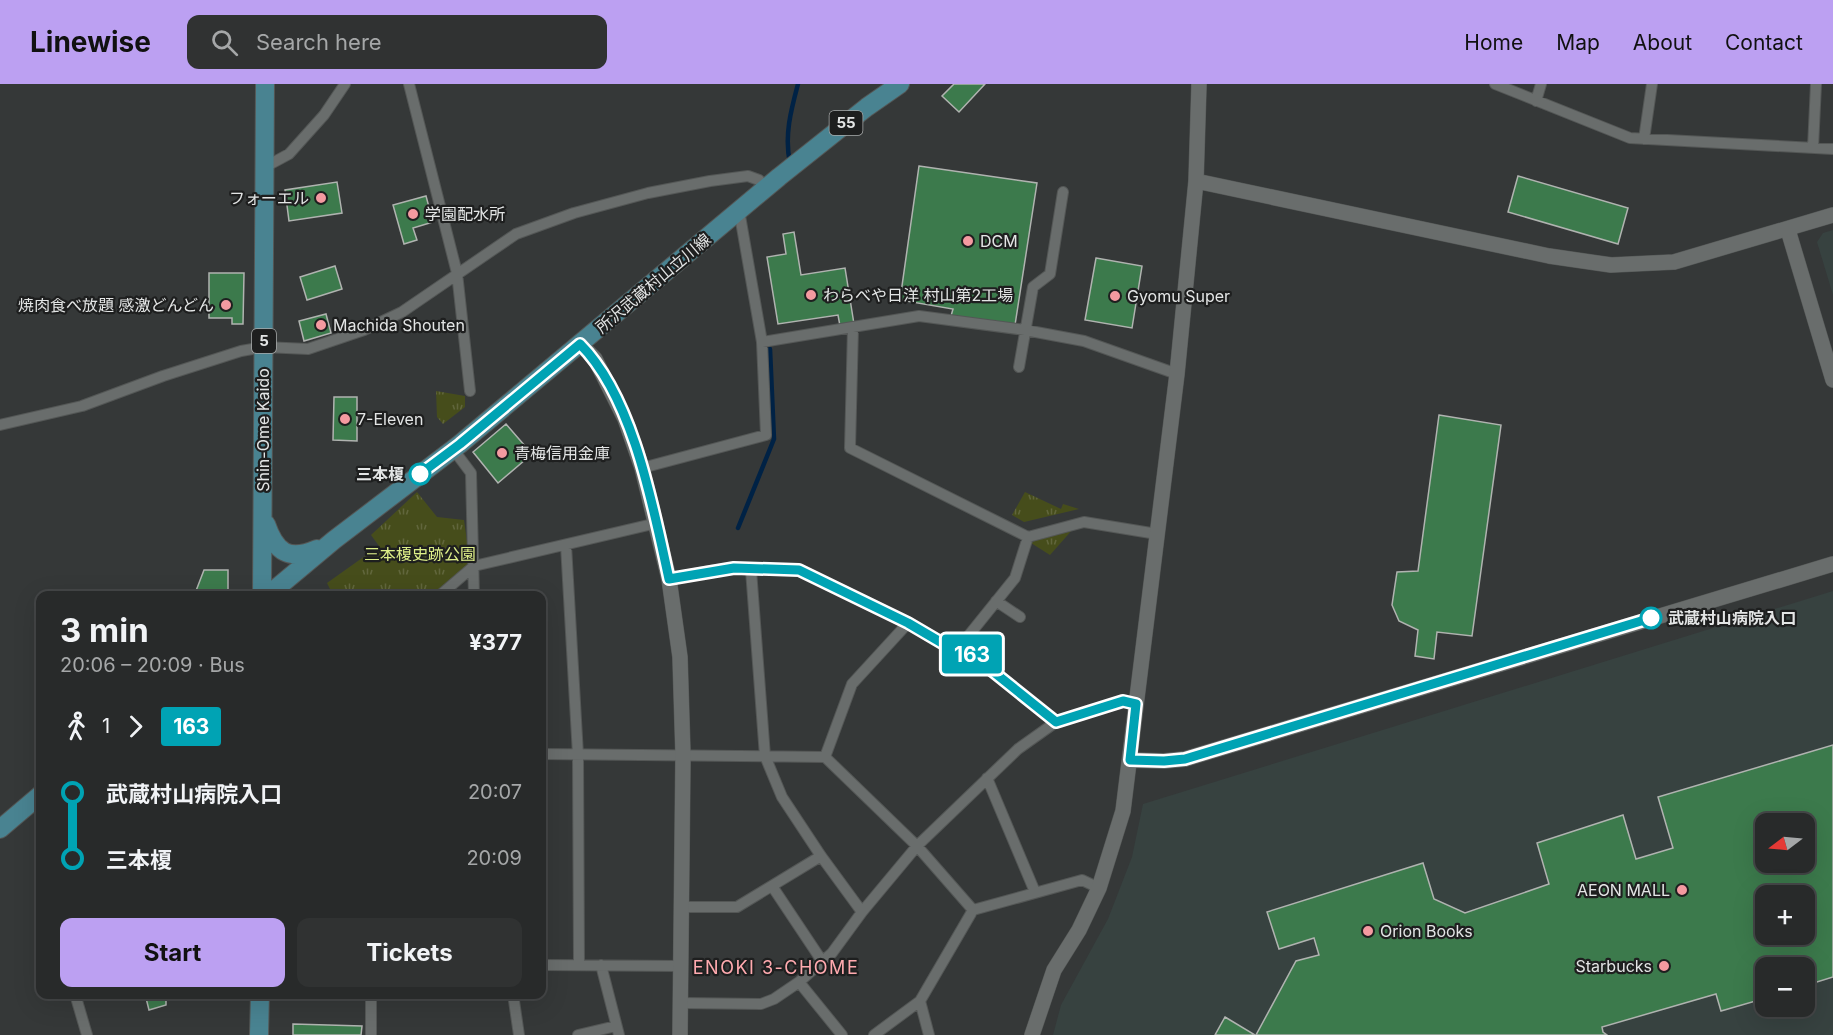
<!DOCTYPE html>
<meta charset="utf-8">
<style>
body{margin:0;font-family:Inter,"Noto Sans JP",sans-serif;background:#303232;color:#f1f3f6;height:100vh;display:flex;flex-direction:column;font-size:22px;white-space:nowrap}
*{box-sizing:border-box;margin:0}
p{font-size:20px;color:#a5a7a8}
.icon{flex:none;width:33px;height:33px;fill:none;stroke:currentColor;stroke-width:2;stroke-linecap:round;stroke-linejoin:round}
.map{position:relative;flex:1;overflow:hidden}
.sheet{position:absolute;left:36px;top:507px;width:510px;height:408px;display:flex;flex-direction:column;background:#282a2a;border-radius:12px;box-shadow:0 6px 24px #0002,0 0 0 2px #444647}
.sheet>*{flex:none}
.badge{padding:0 12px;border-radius:4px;font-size:21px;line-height:39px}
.needle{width:39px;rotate:254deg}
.buttons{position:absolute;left:1755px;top:729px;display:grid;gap:12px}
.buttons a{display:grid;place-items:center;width:60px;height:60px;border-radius:12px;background:#282a2a;box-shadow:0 6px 24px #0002,0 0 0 2px #444647;font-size:30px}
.map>.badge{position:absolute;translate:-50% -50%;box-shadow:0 0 0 3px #fff}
.legs{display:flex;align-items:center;gap:9px;height:66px;padding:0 24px;font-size:20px}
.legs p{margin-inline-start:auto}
.overview{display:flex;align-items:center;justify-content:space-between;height:102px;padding:0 24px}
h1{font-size:33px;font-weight:700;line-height:45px}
.action{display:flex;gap:12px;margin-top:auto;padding:12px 24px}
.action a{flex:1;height:69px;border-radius:12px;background:#bca0f2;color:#111;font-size:24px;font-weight:700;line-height:69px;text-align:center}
.action a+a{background:#303232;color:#f1f3f6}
ul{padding:0 24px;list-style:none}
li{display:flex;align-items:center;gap:21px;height:66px;font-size:22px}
li i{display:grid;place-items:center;width:9px;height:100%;margin:0 8px;background:currentColor}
li i::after{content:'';width:15px;height:15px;margin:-8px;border:4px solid;border-radius:50%;background:#282a2a}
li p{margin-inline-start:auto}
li:first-child i{background:linear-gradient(#0000 50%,currentColor 0)}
li:last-child i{background:linear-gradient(currentColor 50%,#0000 0)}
header{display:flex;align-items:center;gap:36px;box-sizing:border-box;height:84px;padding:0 30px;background:#bca0f2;color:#111}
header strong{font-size:28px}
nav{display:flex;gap:33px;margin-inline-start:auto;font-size:21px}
.search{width:420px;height:54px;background:#303232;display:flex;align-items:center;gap:15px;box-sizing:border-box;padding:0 21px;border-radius:12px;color:#a5a7a8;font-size:22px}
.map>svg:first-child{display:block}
</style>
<header>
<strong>Linewise</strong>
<div class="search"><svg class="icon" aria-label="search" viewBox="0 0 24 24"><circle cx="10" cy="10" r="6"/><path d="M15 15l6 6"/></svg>Search here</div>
<nav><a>Home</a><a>Map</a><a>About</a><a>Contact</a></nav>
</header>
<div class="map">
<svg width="1833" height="951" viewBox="0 0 1833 951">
<defs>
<pattern id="grass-tufts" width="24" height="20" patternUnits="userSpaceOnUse" patternTransform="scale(1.5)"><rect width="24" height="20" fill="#464d1b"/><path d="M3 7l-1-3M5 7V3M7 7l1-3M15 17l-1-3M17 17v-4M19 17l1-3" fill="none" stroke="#61663c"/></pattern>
</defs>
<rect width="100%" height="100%" fill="#353838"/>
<path fill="#374240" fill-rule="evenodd" d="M1833 146V211L1817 158 1823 149Z
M1833 507V951H1053L1061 921 1108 835 1132 773 1143 720ZM1766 740H1804V778H1766ZM1766 812H1804V850H1766ZM1766 884H1804V922H1766Z"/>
<path fill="url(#grass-tufts)" d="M436 307 465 312V323L443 340 437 333Z
M417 408 437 433 464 436 470 479 435 511H333L327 499 379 462 371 451Z
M1025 408 1061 425 1063 420 1079 425 1024 438 1012 431Z
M1073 445 1050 471 1031 459 1039 454Z"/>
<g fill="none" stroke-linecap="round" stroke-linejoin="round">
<path stroke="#002245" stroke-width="4.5" d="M790 79C784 52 791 26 798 0
M738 444 774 355 770 265"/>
</g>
<path fill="#3c7a4c" stroke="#b0b3b0" stroke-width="1.5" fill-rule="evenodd" d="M954 0H985L959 28 942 12Z
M919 82 1037 99 1015 241 951 232 953 225 900 216Z
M1518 92 1628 124 1618 160 1508 128Z
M337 98 342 129 289 137 285 106Z
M426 112 433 138 413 144 417 156 404 160 393 121Z
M794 148 801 191 845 184 854 240 840 242 838 231 778 240 767 173 786 170 783 150Z
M1096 174 1142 182 1132 244 1085 236Z
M335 182 342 205 307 216 300 193Z
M209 189H244L243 240H232V234H209Z
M326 230 331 249 304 257 299 237Z
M334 313H357V357L333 356Z
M1439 331 1501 341 1472 552 1437 548 1434 575 1415 572 1418 546 1399 537 1392 521 1397 488 1418 487Z
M506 340 532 370 498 399 473 368Z
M204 486H228V508L226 512H194Z
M1833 661V893L1804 902V884H1766V914L1721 927 1716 910 1602 943 1603 948 1607 951H1256L1296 877 1319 871 1314 854 1279 865 1267 828 1423 779 1434 815 1465 829 1549 800 1537 759 1623 731 1636 775 1673 764 1658 713ZM1766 740H1804V778H1766ZM1766 812H1804V850H1766Z
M145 910H174V911L166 915V921L149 926Z
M1225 933 1255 951H1215Z
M293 940 362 942 361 951H293Z"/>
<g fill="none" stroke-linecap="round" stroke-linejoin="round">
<g stroke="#545756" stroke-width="12">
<path id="street" d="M409 0 457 189 470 307
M1495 0 1630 54 1833 65
M1536 17 1541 0
M1644 55 1652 0
M1813 64 1816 0
M263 84 289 70 324 31 345 0
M853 244 850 364 1028 453 1084 438 1157 450
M762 258 919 232 1025 246 1084 257 1177 290
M1019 283 1033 203 1050 190 1063 108
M0 341 82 322 163 292 241 267 264 263 308 265 364 246 402 228 516 150 574 129 648 109 710 97 748 92 759 96 766 104
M453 365 471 389 474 512
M642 384 766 351 762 258 739 126
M566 461 578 671 579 881
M751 486 765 672 782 713 821 772 862 828
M669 495 710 487 734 484 799 486 908 539 954 566 961 561 1056 638
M439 512 474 482 657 439
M996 517 1020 533
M961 561 1015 494 1028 453
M542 670 825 673 917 762 973 826 1082 796 1099 804
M825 673 852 600 908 539
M987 694 1035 808
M772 802 822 877
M682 823H737L821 772
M542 881 682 882
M601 881 619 951
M799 898 842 951
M75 910 87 951
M513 910 519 951
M920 917 929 951
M681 919 761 920 774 915 799 898 832 869 862 828 917 762 1018 665 1056 638 1123 617 1136 620
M371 951V910
M578 951 616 942
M874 951 920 917 973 826"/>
</g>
<g stroke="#545756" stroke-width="16">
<path id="secondary" d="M1196 97 1549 172 1611 181 1674 178 1833 131
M1788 146 1833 296
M580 260 595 275 625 335 642 384 669 495 680 573 683 671 680 951
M1130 676 1164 677 1185 675 1833 480
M1032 951 1054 886 1079 846 1099 804 1123 727 1177 290 1196 97 1199 0"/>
</g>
<g stroke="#545756" stroke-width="20">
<path id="primary" d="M266 440C276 469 289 477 317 465
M262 512 265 0
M267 512 334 456 460 360 779 93 867 23 900 0
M0 745 40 711
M259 951 260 910"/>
</g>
<use href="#street" stroke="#696d6c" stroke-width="10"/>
<use href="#secondary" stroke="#696d6c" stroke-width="15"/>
<use href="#primary" stroke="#498391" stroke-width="18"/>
</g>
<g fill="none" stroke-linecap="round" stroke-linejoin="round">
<g stroke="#fff" stroke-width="14">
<path id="line-1" d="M420 390 460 360 580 260C633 313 653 422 669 495L734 484 799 486 908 539 954 566 960 561 1056 638 1123 617 1136 620 1130 676 1164 677 1185 675 1651 534"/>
</g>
<use href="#line-1" stroke="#00a3b4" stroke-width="9"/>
</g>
<g fill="#f49aa0" stroke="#1e1f1f" stroke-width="2">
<circle cx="321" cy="114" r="6"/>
<circle cx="413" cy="130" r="6"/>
<circle cx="968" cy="157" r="6"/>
<circle cx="811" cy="211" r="6"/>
<circle cx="1115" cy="212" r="6"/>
<circle cx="226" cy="221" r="6"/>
<circle cx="321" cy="241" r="6"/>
<circle cx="345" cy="335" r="6"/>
<circle cx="502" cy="369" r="6"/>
<circle cx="1682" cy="806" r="6"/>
<circle cx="1368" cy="847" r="6"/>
<circle cx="1664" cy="882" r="6"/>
</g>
<g fill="#fff" stroke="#00a3b4" stroke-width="3">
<circle cx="420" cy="390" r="10"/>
<circle cx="1651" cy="534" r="10"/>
</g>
<g text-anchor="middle" stroke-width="4.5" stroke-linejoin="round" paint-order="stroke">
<g fill="#1e1f1f" stroke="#a8aaaa" stroke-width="1.5">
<rect x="829.5" y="27" width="33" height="24" rx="4.5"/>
<rect x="252" y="245" width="24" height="24" rx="4.5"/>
</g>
<g font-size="15" font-weight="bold" fill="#e3e5e5">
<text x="846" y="44">55</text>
<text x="264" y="262">5</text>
</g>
<g font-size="16" fill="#e3e5e5" stroke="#1e1f1f" text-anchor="start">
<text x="309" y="120" text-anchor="end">フォーエル</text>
<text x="425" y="136">学園配水所</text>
<text x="980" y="163">DCM</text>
<text x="823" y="217">わらべや日洋 村山第2工場</text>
<text x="1127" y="218">Gyomu Super</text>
<text x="214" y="227" text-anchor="end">焼肉食べ放題 感激どんどん</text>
<text x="333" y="247">Machida Shouten</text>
<text x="357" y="341">7-Eleven</text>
<text x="514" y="375">青梅信用金庫</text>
<text x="1670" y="812" text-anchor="end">AEON MALL</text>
<text x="1380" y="853">Orion Books</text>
<text x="1652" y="888" text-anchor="end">Starbucks</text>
</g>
<g font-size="16" fill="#e3e5e5" stroke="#1e1f1f">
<text transform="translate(653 199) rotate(-40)" y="6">所沢武蔵村山立川線</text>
<text transform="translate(263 346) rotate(-90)" y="6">Shin-Ome Kaido</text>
</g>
<g font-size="16" font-weight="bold" fill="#e3e5e5" stroke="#1e1f1f" text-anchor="end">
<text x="404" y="396">三本榎</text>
<text x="1668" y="540" text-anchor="start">武蔵村山病院入口</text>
</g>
<g font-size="16" fill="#deef89" stroke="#1e1f1f">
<text x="420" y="476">三本榎史跡公園</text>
</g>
<g font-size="18" letter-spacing="1.5" fill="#ffaaaf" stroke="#1e1f1f">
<text x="776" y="890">ENOKI 3-CHOME</text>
</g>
</g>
</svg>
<div class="buttons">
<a><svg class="needle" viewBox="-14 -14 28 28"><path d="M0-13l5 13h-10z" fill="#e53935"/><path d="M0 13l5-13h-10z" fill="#a5a7a8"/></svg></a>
<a>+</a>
<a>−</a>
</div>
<b class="badge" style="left:972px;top:570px;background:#00a3b4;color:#fff">163</b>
<section class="sheet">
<div class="overview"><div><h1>3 min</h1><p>20:06 – 20:09 · Bus</p></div><b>¥377</b></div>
<div class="legs"><svg class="icon" aria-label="walk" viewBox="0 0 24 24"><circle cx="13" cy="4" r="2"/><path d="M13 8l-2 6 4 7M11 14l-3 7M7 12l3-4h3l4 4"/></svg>1<svg class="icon" aria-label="forward" viewBox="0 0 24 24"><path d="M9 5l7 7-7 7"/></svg><b class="badge" style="background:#00a3b4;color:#fff">163</b></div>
<ul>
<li><i style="color:#00a3b4"></i><b>武蔵村山病院入口</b><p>20:07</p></li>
<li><i style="color:#00a3b4"></i><b>三本榎</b><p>20:09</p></li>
</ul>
<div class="action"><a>Start</a><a>Tickets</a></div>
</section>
</div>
